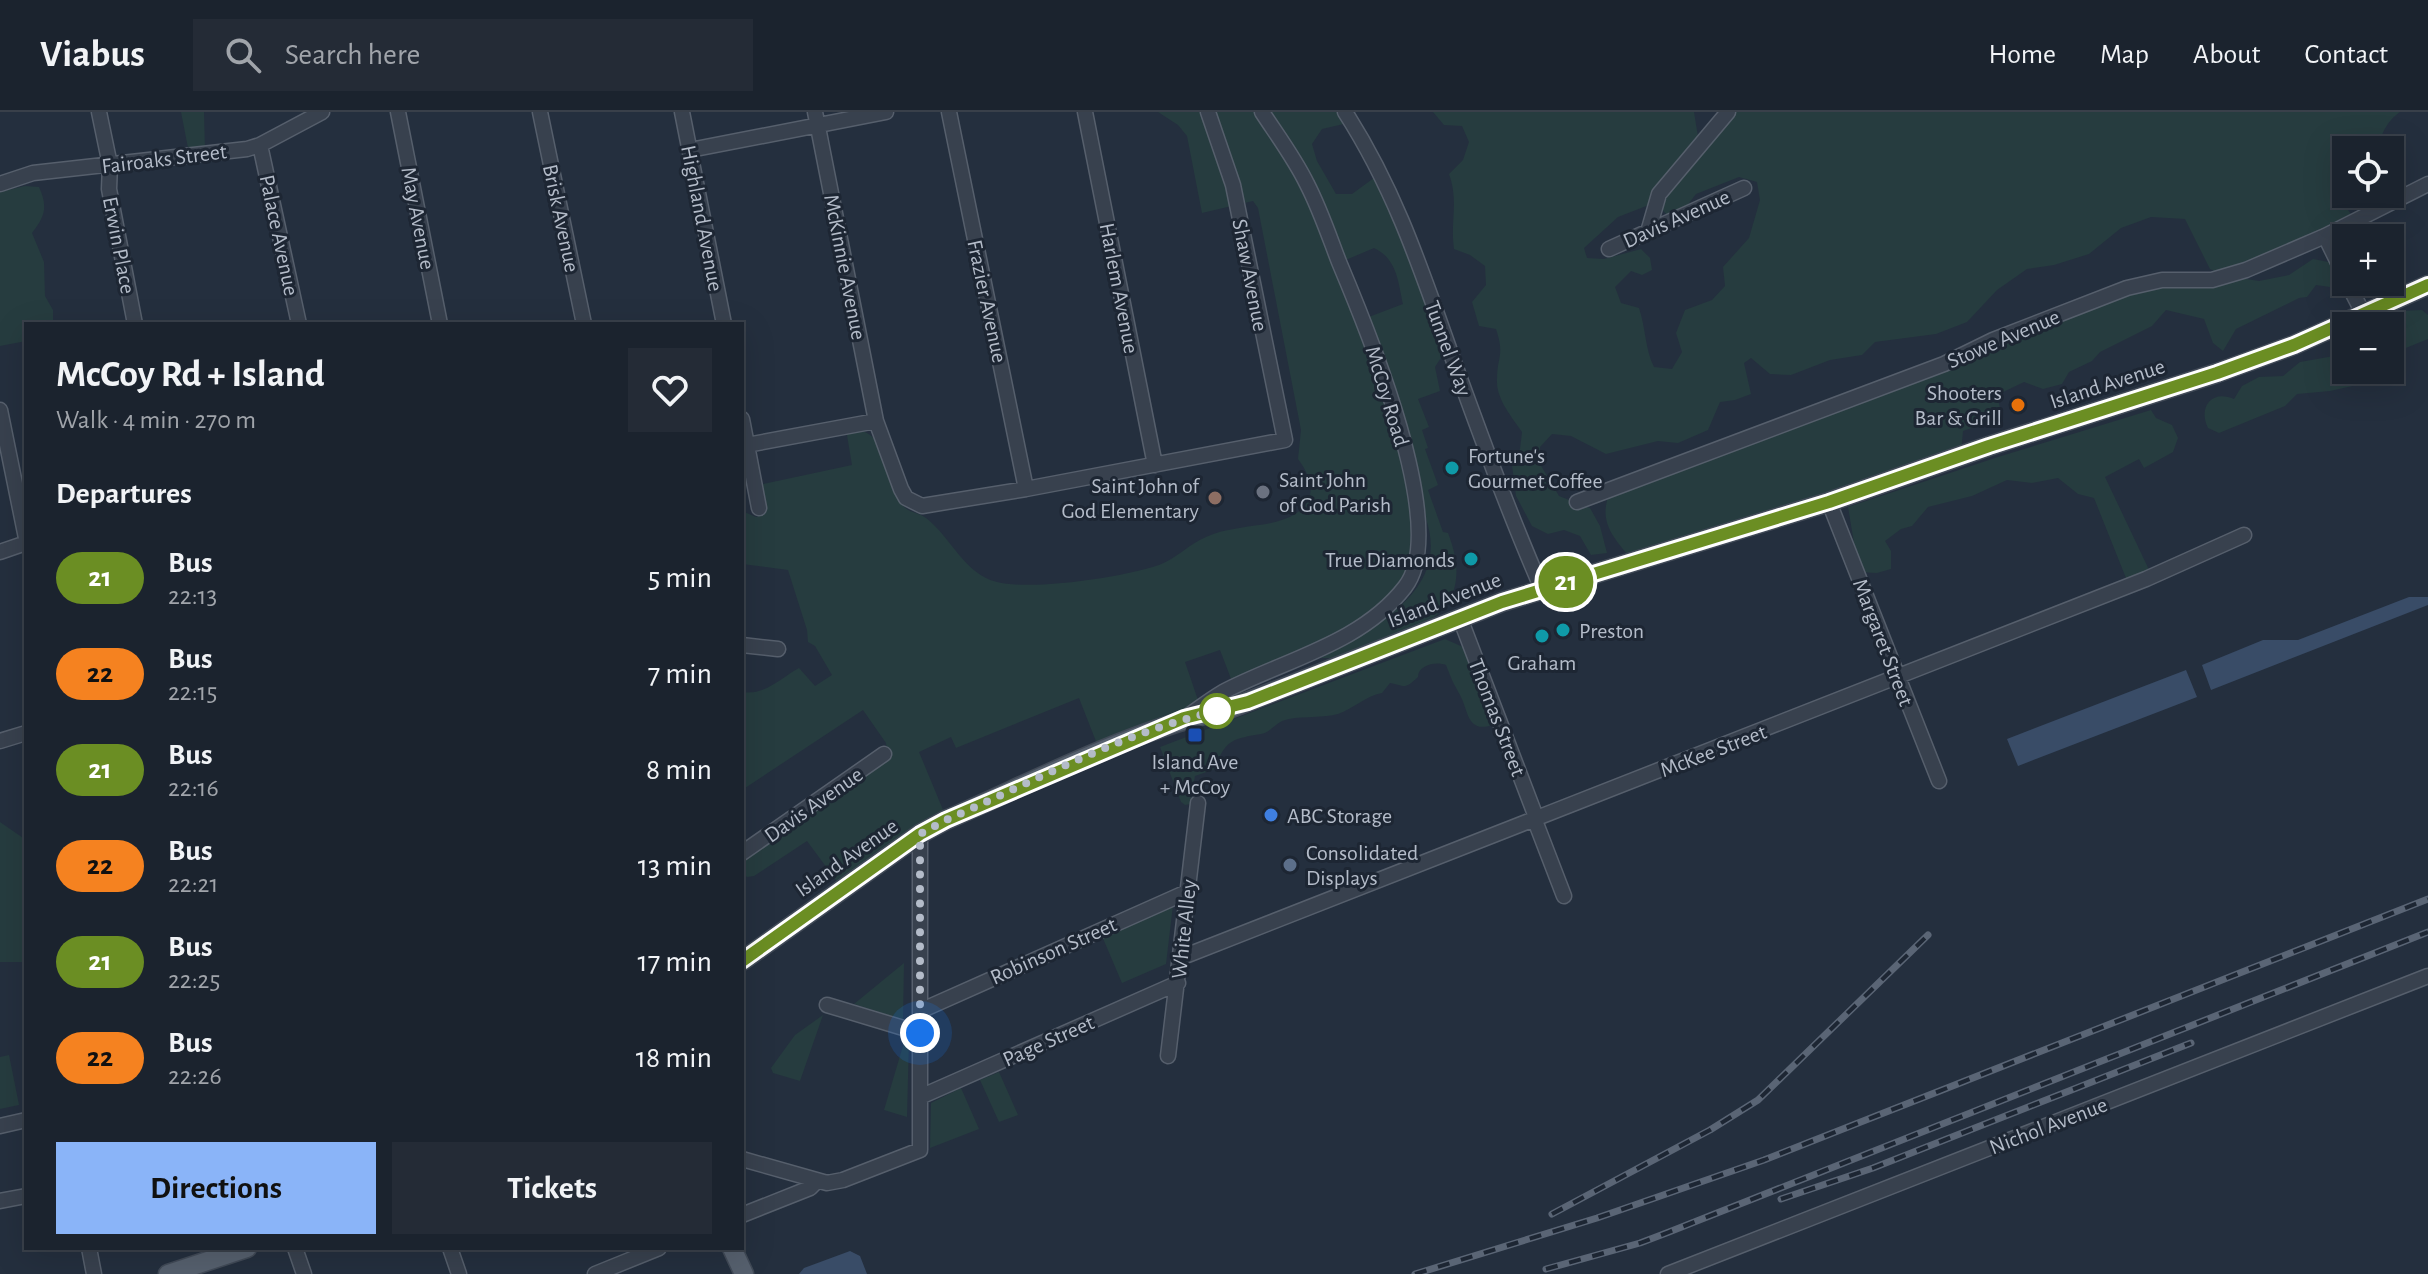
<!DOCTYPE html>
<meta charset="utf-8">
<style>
body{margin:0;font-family:"Alegreya Sans",sans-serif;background:#242b36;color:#f1f3f6;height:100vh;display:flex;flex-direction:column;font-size:30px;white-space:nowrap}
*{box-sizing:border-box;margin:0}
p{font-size:26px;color:#a0a4aa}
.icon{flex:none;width:44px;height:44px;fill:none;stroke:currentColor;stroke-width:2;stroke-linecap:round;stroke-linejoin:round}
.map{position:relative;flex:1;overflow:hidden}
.side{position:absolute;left:24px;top:210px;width:720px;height:928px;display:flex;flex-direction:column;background:#1b232e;border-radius:0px;box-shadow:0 8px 32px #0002,0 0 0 2px #39404a}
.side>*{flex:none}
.badge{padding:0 16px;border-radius:26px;font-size:28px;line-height:52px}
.tools{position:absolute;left:2332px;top:24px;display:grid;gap:16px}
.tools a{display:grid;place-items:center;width:72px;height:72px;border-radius:0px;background:#1b232e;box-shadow:0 8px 32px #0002,0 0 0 2px #39404a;font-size:40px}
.you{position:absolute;width:40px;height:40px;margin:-20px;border:6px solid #fff;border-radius:50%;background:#1a73e8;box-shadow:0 0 0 12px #1a73e833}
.map>.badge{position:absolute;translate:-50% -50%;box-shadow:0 0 0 4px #fff}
h2{padding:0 32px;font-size:30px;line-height:72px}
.round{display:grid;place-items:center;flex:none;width:84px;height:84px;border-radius:0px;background:#242b36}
.head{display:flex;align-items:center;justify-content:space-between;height:136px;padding:0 32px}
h1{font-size:38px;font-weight:700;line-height:60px}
.cta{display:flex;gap:16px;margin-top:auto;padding:16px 32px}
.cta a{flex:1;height:92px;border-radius:0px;background:#8ab4f8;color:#111;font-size:32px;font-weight:700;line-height:92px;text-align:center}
.cta a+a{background:#242b36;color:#f1f3f6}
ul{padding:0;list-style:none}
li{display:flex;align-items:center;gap:24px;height:96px;padding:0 32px}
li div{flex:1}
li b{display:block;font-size:30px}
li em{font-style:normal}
li .badge{min-width:88px;font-weight:700;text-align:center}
header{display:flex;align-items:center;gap:48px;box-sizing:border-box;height:112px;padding:0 40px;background:#1b232e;border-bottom:2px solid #39404a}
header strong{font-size:38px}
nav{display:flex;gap:44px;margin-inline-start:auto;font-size:28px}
.search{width:560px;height:72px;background:#242b36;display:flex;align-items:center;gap:20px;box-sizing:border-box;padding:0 28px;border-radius:0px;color:#a0a4aa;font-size:30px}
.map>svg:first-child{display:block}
</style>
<header>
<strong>Viabus</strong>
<div class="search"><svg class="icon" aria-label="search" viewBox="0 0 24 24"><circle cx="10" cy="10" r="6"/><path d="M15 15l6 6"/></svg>Search here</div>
<nav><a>Home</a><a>Map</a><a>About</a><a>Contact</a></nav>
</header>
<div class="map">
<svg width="2428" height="1162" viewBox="0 0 2428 1162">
<rect width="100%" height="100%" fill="#242f3e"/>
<path fill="#263c3f" d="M181 0H204L205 39 189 41Z
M1158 0H1263L1306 69 1407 343 1414 449 1398 482 1363 508 1233 572 1220 538 1185 550 1199 591 1182 602 1099 637 1079 586 956 636 951 625 919 640 946 705 841 775 807 729 754 764 747 765 742 761V747L887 642 886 631 863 598 742 678V580C765 584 782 565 799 556L815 574 832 563 815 534 808 530 807 518 788 458 742 452V399L756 405 764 402 759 373 852 353 846 317C892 315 881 363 901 391 907 401 918 400 926 406 951 425 964 462 997 470 1032 479 1124 465 1159 453 1176 447 1189 432 1206 425 1225 416 1251 415 1271 411 1309 403 1323 380 1298 347L1301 318 1258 96 1253 89 1202 101 1187 24 1178 13Z
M1267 0H1341L1348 11 1322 17 1312 32 1317 49 1336 82H1352L1378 63 1446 238 1435 255 1440 279 1418 287 1429 315 1422 318 1428 336 1425 337 1438 373 1428 378 1443 420 1448 421C1483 512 1402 521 1337 546H1321C1374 514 1453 479 1425 404H1419L1366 206 1403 192C1398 169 1397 147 1374 136L1341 150Z
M1433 0H1694L1699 31 1654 91 1618 105 1584 136 1587 146 1604 147 1641 137 1650 146 1652 158 1642 163 1631 159 1615 175 1621 191 1639 196C1646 217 1645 237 1654 255L1672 257 1682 240 1676 221 1685 198 1712 188 1725 174 1723 155 1749 126 1760 88 1757 70 1739 65 1696 82 1680 103 1666 102 1657 92 1724 0H2400C2372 20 2393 38 2346 38V49L2340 50C2330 76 2340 85 2354 107L2324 124 2219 161 2210 157 2185 107 2151 105 2121 116 2089 142 2054 153 2027 157 1997 178 1967 210 1936 222 1875 230 1862 243 1830 248 1791 263 1770 262 1751 246 1744 251 1751 282 1735 288 1720 290 1708 318 1678 331 1658 329 1606 342 1571 324 1552 322 1540 335V352L1559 384 1590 396 1600 414 1607 441 1591 443 1580 424 1564 418 1548 422 1532 414 1516 384 1512 353 1520 337 1522 320C1512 305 1496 287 1497 268 1497 244 1505 244 1496 217L1479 214 1472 190 1486 173 1485 154 1470 143 1454 137C1450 108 1459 90 1449 62L1463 48 1469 30 1462 14 1444 13Z
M25 74 39 75C48 95 45 104 32 121L44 150 45 184 53 198V212H26V229L0 234V80Z
M2313 147 2334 151 2342 166 2330 175 2316 173 2307 185 2299 186 2236 217 2223 239 2213 231 2204 207 2166 198 2152 214 2100 240 2092 249 2069 260 2062 272 2043 277 2024 270 1997 283 2002 305 1963 319 1961 341 1632 448C1612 424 1597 409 1611 377L2128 177 2234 165 2259 169 2289 163Z
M2422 198 2428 203V227L2396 240 2390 253V214H2379L2399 199Z
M2346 236V258H2388L2384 267 2330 279 2297 282 2285 294 2219 321 2208 316C2198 296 2211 277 2234 287L2242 274 2259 265 2283 264 2300 250 2334 244Z
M2151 298 2156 306 2172 313 2178 326 2173 340 2144 356 2139 347 2105 365 2151 462 2128 471 2094 386 2078 382 2058 366 2032 371 2007 368 1972 384 1928 395 1912 414 1901 417 1885 429 1891 439V457L1877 461 1859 460 1848 395 1998 345Z
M1445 527 1463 535 1468 542 1495 612C1467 623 1469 600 1460 583 1453 571 1451 566 1446 553 1436 549 1418 553 1418 565 1403 579 1405 573 1390 571L1382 581C1365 584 1355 596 1338 602 1320 607 1297 603 1282 609 1274 613 1269 621 1261 622 1233 627 1225 627 1215 657L1195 664 1190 692 1185 693 1181 690 1160 635Z
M0 710 26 728V850H0Z
M1173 793 1166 852 1122 871 1102 824Z
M904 851 903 908 854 892Z
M823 903 800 969 773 961 771 956 795 923Z
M905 927 909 928 907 1005 884 998Z
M9 943 19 993 0 997V945Z
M999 960 1018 1003 999 1010 980 968Z
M961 976 979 1017 930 1036 931 991Z"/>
<path fill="#394c67" d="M2409 485H2428V493L2211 578 2202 553 2263 528H2298Z
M2186 558 2197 585 2018 654 2007 627Z
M850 1139 860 1144 867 1162H799L804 1156Z"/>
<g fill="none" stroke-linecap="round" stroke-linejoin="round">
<g stroke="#565f6c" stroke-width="17">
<path id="minor" d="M99 0 110 53 109 77 135 212
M398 0 440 212
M540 0 584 212
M682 0 724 212
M815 0 876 309 901 377 906 386 922 394 1026 377 1285 328 1233 73 1208 0
M949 0 1026 377
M1085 0 1155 353
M1345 0C1394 76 1420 154 1450 239 1479 319 1508 399 1542 477
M260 33 299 212
M690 38 886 0
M0 72 33 61 247 37 260 33 322 0
M1648 120 1659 82 1728 0
M2325 124 2346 167
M1609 137 1744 76
M2347 170 2364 203
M0 298 26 426
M742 307 759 396
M747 333 876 309
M1577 390 1944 252 1993 228 2127 176 2162 168H2212L2246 158 2325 124 2428 72
M1829 390 1939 669
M0 440 26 431
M1460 506 1536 705
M742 533 778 537
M1188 604C1199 596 1211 587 1223 580 1284 548 1361 532 1405 475 1451 416 1366 214 1339 150 1329 124 1320 97 1307 72 1295 47 1277 23 1262 0
M0 629 26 621
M1534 706 1564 784
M742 741 884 642
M1180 846 2146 467 2244 423
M827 893 920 921
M920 899 1187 780
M1168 944 1198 691
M920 985 1178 871
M0 1014 26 1008
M742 1047 827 1071 843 1068 920 1038V722
M0 1089 26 1084
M742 1103 810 1076 816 1070
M89 1136 94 1162
M295 1136 304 1162
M450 1136 459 1162
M595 1162 659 1136
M1668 1162 2428 864"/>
</g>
<g stroke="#414a57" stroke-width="21">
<path id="major" d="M742 849 920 722 946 708C1038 668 1130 618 1229 597L1502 490 1829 390 1989 334 2217 261 2294 233 2428 173
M732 1136 744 1162
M168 1162 247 1136"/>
</g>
<use href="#minor" stroke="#38414e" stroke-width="14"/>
<use href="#major" stroke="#56606e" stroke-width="18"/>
<g stroke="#5a6575" stroke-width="7">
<path id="rail" d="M1781 1087 1873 1056 2191 931
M1552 1102 1710 1018 1758 988 1928 823
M1546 1157 1640 1131 1669 1120 2428 820
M1415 1162 1597 1106 1764 1048 2428 787"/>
</g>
<use href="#rail" stroke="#1d2633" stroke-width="4" stroke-dasharray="12" stroke-linecap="butt"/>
</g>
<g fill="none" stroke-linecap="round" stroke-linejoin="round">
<g stroke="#fff" stroke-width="18">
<path id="line" d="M742 849 920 722 946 708 1184 606 1248 590 1502 490 1829 390 1989 334 2217 261 2294 233 2428 173"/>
</g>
<use href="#line" stroke="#6b8e23" stroke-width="12"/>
<path stroke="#b4bcc9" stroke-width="8" stroke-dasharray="0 14.4" d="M920 921V722L946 708C1033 670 1124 620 1217 599"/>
</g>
<circle fill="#e8710a" stroke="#1d2633" stroke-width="3" cx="2018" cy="293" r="8"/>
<g fill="#0f9aa8" stroke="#1d2633" stroke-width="3">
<circle cx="1452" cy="356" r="8"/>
<circle cx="1471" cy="447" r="8"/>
<circle cx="1563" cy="518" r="8"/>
<circle cx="1542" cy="524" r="8"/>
</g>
<circle fill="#6b7280" stroke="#1d2633" stroke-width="3" cx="1263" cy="380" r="8"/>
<circle fill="#8d6e63" stroke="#1d2633" stroke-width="3" cx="1215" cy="386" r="8"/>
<circle fill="#fff" stroke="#6b8e23" stroke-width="4" cx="1217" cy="599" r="16"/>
<rect fill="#1a4fb4" stroke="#1d2633" stroke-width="3" x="1187" y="615" width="16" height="16" rx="4"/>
<circle fill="#3f7fe0" stroke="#1d2633" stroke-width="3" cx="1271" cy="703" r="8"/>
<circle fill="#5c6f8a" stroke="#1d2633" stroke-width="3" cx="1290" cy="753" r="8"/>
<g text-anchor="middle" stroke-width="6" stroke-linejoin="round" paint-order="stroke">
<g font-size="22" fill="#b4bcc9" stroke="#1d2633">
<text transform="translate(164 46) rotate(-7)" y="8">Fairoaks Street</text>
<text transform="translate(419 106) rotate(79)" y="8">May Avenue</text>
<text transform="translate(562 106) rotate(78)" y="8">Brisk Avenue</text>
<text transform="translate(703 106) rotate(79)" y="8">Highland Avenue</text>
<text transform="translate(1676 106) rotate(-24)" y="8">Davis Avenue</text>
<text transform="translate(280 123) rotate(78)" y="8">Palace Avenue</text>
<text transform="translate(120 133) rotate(79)" y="8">Erwin Place</text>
<text transform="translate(846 155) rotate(79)" y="8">McKinnie Avenue</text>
<text transform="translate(1251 163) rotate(79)" y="8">Shaw Avenue</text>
<text transform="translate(1120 176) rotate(79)" y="8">Harlem Avenue</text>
<text transform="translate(988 189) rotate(78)" y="8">Frazier Avenue</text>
<text transform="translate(2003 226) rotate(-23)" y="8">Stowe Avenue</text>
<text transform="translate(1449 236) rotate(70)" y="8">Tunnel Way</text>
<text transform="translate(2107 271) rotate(-18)" y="8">Island Avenue</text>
<text transform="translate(1388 284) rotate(73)" y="8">McCoy Road</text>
<text transform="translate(1444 487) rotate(-21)" y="8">Island Avenue</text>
<text transform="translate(1884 530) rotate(69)" y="8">Margaret Street</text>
<text transform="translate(1498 605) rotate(69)" y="8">Thomas Street</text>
<text transform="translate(1713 638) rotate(-21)" y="8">McKee Street</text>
<text transform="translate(813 692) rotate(-35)" y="8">Davis Avenue</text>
<text transform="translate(846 745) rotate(-35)" y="8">Island Avenue</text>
<text transform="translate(1183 817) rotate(-84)" y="8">White Alley</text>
<text transform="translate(1053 838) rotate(-24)" y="8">Robinson Street</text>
<text transform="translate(1048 928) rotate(-24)" y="8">Page Street</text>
<text transform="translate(2048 1013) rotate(-21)" y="8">Nichol Avenue</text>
</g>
<g font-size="22" fill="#b4bcc9" stroke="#1d2633" text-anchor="start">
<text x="2002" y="288" text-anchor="end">Shooters<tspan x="2002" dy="25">Bar &amp; Grill</tspan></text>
<text x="1468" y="351">Fortune's<tspan x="1468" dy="25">Gourmet Coffee</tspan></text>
<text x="1279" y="375">Saint John<tspan x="1279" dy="25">of God Parish</tspan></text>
<text x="1199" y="381" text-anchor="end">Saint John of<tspan x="1199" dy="25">God Elementary</tspan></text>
<text x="1455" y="455" text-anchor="end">True Diamonds</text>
<text x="1579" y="526">Preston</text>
<text x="1542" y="558" text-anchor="middle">Graham</text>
<text x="1195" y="657" text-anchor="middle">Island Ave<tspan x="1195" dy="25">+ McCoy</tspan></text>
<text x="1287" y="711">ABC Storage</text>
<text x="1306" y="748">Consolidated<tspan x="1306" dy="25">Displays</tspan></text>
</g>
</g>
</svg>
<div class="tools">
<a><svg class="icon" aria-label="locate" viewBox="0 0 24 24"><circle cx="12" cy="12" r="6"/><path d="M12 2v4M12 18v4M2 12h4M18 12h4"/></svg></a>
<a>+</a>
<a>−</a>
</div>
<div class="you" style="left:920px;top:921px"></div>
<b class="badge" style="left:1566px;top:470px;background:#6b8e23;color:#fff">21</b>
<section class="side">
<div class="head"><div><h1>McCoy Rd + Island</h1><p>Walk · 4 min · 270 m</p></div><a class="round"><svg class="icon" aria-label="heart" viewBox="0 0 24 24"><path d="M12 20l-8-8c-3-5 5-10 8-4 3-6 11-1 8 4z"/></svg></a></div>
<h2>Departures</h2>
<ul>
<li><span class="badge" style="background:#6b8e23;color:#fff">21</span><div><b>Bus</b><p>22:13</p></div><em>5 min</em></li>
<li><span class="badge" style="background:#f58220;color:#111">22</span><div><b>Bus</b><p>22:15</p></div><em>7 min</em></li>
<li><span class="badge" style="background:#6b8e23;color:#fff">21</span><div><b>Bus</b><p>22:16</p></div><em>8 min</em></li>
<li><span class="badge" style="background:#f58220;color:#111">22</span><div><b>Bus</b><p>22:21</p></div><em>13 min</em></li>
<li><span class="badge" style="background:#6b8e23;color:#fff">21</span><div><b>Bus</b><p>22:25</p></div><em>17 min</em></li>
<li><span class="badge" style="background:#f58220;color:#111">22</span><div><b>Bus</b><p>22:26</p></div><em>18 min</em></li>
</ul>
<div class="cta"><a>Directions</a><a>Tickets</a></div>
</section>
</div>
